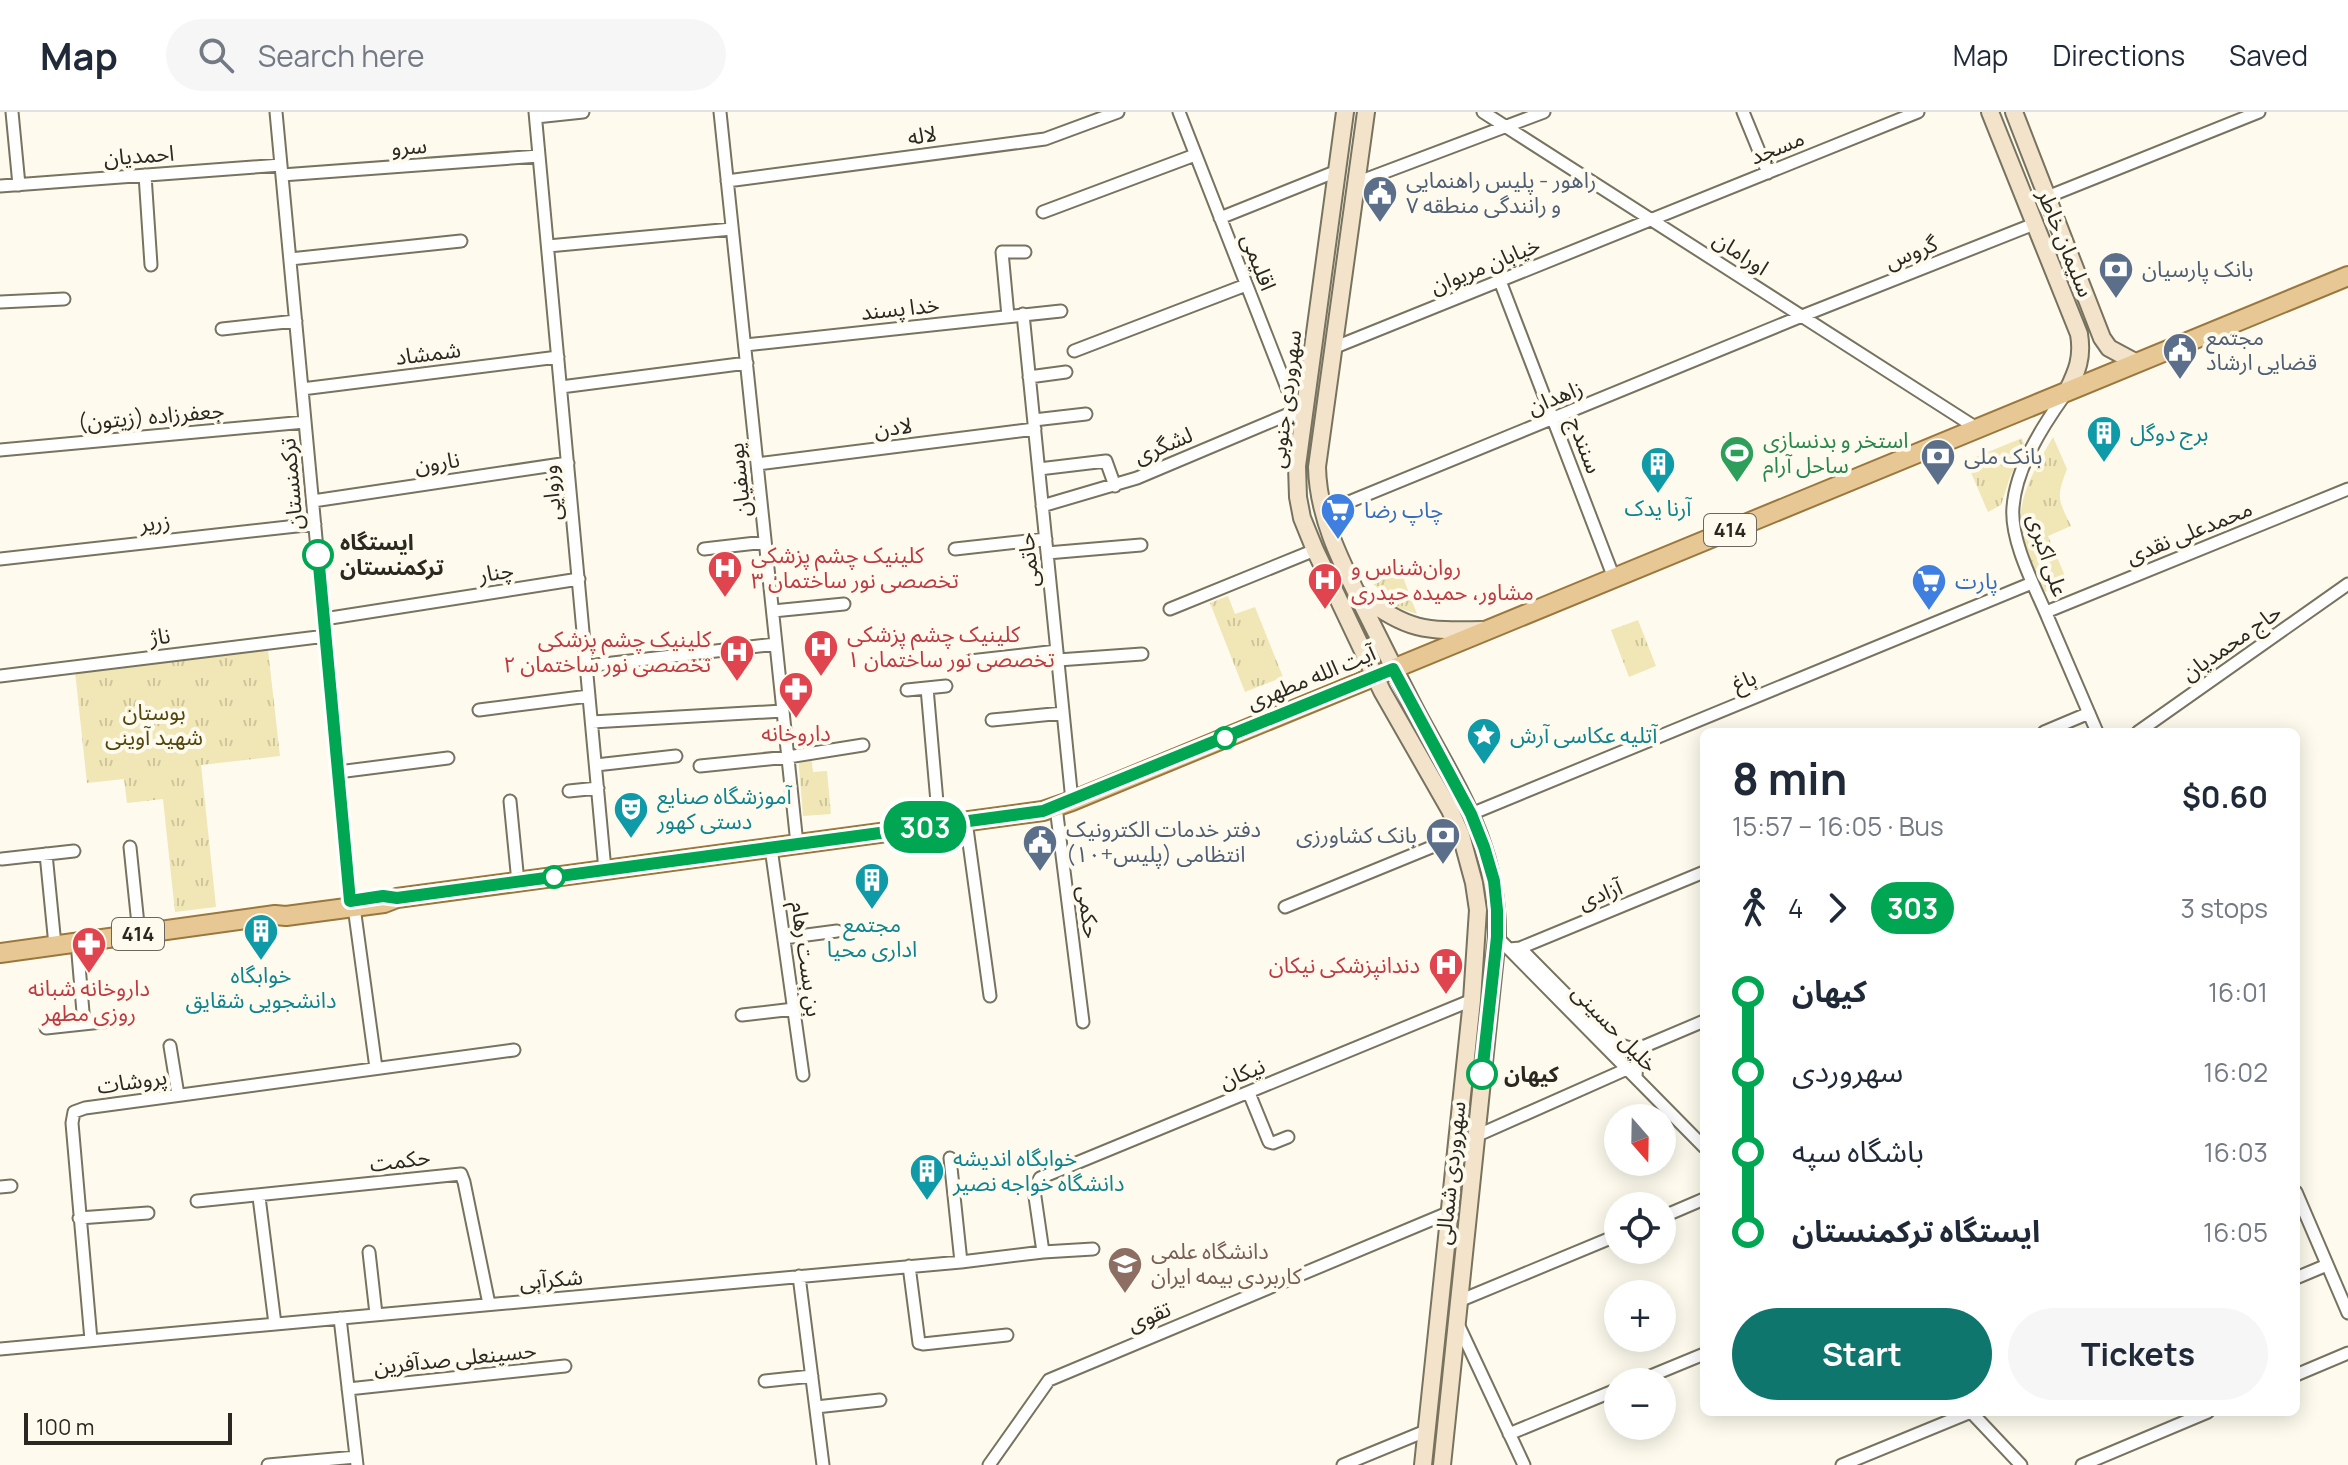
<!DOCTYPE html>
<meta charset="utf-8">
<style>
body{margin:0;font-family:Manrope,"Noto Sans Arabic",sans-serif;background:#f6f6f7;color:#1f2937;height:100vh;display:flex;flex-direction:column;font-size:30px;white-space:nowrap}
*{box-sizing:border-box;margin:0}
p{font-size:26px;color:#747a83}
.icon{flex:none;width:44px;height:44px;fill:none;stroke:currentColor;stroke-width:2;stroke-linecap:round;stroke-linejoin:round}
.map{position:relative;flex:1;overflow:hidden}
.panel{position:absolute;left:1700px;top:616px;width:600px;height:688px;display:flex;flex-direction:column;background:#fff;border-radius:12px;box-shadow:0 4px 20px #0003}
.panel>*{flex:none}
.badge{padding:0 16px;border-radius:26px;font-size:28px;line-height:52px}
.needle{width:52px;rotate:160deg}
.tools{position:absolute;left:1604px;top:992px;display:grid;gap:16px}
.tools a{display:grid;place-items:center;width:72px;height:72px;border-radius:50%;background:#fff;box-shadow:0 4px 20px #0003;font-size:40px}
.scale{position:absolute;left:24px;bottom:20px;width:208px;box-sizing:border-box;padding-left:8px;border:4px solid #2a2820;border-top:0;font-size:22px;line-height:28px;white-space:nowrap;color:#2a2820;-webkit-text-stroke:6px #fefbee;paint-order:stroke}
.map>.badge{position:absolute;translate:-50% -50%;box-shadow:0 0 0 4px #fff}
.legs{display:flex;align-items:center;gap:12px;height:88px;padding:0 32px;font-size:26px}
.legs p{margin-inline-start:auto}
.overview{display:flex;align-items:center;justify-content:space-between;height:136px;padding:0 32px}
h1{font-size:44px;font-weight:700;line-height:60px}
.action{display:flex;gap:16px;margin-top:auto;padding:16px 32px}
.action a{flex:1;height:92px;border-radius:48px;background:#0f766e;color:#fff;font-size:32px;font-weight:700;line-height:92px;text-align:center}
.action a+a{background:#f6f6f7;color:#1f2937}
ul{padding:0 32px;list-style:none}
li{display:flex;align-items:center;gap:28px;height:80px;font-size:30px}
li i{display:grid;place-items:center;width:12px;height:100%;margin:0 10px;background:currentColor}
li i::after{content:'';width:20px;height:20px;margin:-10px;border:6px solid;border-radius:50%;background:#fff}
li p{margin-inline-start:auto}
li:first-child i{background:linear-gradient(#0000 50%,currentColor 0)}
li:last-child i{background:linear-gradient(currentColor 50%,#0000 0)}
header{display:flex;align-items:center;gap:48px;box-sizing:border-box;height:112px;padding:0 40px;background:#fff;border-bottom:2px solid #e0e1e3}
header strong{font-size:38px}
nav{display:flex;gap:44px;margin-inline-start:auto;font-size:28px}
.search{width:560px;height:72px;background:#f6f6f7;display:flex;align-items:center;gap:20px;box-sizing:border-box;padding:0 28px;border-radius:44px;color:#747a83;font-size:30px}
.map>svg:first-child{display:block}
</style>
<header>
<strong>Map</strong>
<div class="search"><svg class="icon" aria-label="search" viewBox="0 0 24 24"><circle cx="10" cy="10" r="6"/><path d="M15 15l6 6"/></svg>Search here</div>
<nav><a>Map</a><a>Directions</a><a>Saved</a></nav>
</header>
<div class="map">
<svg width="2348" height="1353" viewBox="0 0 2348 1353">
<defs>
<pattern id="park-tufts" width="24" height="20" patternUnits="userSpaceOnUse" patternTransform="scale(2)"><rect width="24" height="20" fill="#f0e6b6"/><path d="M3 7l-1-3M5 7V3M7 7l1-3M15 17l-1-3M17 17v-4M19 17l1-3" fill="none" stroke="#cec59c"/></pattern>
</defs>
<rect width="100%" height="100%" fill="#fefbee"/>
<path fill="url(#park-tufts)" d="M2053 325 2067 357C2056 386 2058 387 2071 414L2048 424 2068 471 2045 480C2036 458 2024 438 2021 414 2017 385 2039 349 2053 325Z
M2022 326 2025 335 2010 365 2001 393 1988 400 1966 349Z
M1401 460 1417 502 1392 494 1373 471Z
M1228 484 1235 502 1255 495 1283 565 1245 580 1210 491Z
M1638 508 1656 554 1629 565 1611 518Z
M268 538 280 644 201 653 216 795 175 800 163 687 127 691 124 667 87 671 75 559Z
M811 642 813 660 827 659 831 702 803 704 798 643Z"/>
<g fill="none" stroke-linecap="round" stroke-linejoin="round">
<g stroke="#77735f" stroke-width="15">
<path id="street" d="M12 0 19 73
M276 0 350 789
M535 0 605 758
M720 0 797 732
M1179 0 1301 312
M1483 0 1978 317
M1743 0 1768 61
M536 5 583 0
M145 63 151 153
M282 63 539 44
M727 69 1045 27 1118 0
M1356 71 1544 0
M0 74 281 53
M2047 85 2259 0
M1043 100 1195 43
M1220 106 1337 59
M548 134 732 117
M290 147 461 129
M1500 169 1614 466
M0 190 64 187
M1023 202 1072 689
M1008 204 1002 140H1025
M222 217 296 209
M745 233 1061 199
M1333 236 1918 0
M1074 239 1246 173
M1029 265 1066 260
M561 275 747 251
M302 277 558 245
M2064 284C2042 315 2016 356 2013 395 2010 429 2035 475 2048 506 2064 544 2081 582 2097 620
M1034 308 1086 302
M0 338 305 310
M757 352 1035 317
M1039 357 1106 349 1115 374
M313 389 568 351
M1042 394 1137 366 1296 299
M1322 401 1802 204 2034 112
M704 437 765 430
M955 437 1046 427
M1047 441 1141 433
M0 447 315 412
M1170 497 1315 438
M773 499 844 492
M2046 500 2348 377
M324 507 579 467
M1058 548 1142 542
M970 549 1057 539
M587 554 776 532
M0 564 326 524
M927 576 939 713
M907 578 946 574
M479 598 589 584
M992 608 1063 601
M592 610 783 599
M2044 620 2089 601
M2138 620 2348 472
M596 653 676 644
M700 654 788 645 863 633
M338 660 448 646
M569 679 598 676
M510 689 518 770
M1056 695 1083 910
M1471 702 2032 471
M966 709 990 884
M130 735 139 822
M771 736 803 963
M46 742 55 833
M2 747 74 739
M354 795 376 956
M1285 795 1461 723
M1497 825 1704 1035
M784 826 837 819
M77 830 84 912
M1520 836 1614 931 1630 936 1645 934
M1510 837 1520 836 1704 760
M742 903 794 897
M46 916 120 908
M170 934 178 983
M1636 966 1637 944 1645 934 1704 909
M1249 981 1269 1030 1273 1031 1288 1025
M1476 1024 1627 957
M950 1046 961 1150
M0 1075 11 1074
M2296 1080 2348 1201
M259 1085 275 1212
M197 1089 461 1062 464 1070 489 1192
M1662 1105 1704 1087
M79 1106 148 1101
M369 1140 376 1202
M1043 1140 1093 1137
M909 1154 919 1231 923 1232 1007 1223
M799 1164 823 1353
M2296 1166 2327 1153
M1459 1189 1618 1123
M340 1206 357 1353
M1458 1212 1524 1353
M91 1228 72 1011 74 1000 85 996 514 938
M0 1237 961 1150 1043 1140 1034 1078 1040 1066 1472 888
M2296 1263 2348 1241
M765 1269 812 1264
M1636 1270 1704 1242
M348 1277 565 1254
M816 1295 880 1288
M1971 1300 2021 1353
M1509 1322 1618 1277
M268 1353 356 1345
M989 1353 1049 1268 1450 1100
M1343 1353 1428 1318
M1842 1353 1971 1300
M2082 1353 2208 1300"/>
</g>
<g stroke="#77735f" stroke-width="20">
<path id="secondary" d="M1345 0 1297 354 1298 385 1302 406 1315 438 1382 579 1450 698 1461 723 1474 771 1478 798 1472 888 1423 1353
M1366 0 1317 355C1318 405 1341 450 1363 494 1381 530 1399 567 1418 603 1459 679 1498 735 1497 825L1442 1353
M1990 0 2079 222C2083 246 2077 259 2067 280
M2014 0 2102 226 2109 236 2137 251
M1360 483C1410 519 1422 519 1483 518"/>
</g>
<g stroke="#9a773d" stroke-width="22">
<path id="primary" d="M0 841 275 803 286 804 384 791 397 786 1043 699 1072 689 2348 164"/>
</g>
<use href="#street" stroke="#fff" stroke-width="11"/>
<use href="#secondary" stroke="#f3e3ca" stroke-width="16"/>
<use href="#primary" stroke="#e7c794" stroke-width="18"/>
</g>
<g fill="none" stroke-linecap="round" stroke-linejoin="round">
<g stroke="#fff" stroke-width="18">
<path id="line-1" d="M318 443 350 789 383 784 397 786 1043 699 1393 557 1471 702 1484 735 1494 769 1497 798V825L1482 962"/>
</g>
<use href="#line-1" stroke="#00a651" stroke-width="12"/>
</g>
<defs>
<g id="civic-pin" transform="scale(1.8)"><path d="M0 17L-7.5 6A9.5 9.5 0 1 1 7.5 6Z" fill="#5c6f8a" stroke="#fefbee"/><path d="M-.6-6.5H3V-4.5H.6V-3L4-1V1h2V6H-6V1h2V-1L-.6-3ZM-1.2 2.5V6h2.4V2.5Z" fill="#fff"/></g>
<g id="bank-pin" transform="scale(1.8)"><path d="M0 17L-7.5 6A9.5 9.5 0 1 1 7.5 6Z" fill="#5c6f8a" stroke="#fefbee"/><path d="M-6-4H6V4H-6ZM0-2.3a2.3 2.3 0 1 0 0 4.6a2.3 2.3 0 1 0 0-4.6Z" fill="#fff"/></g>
<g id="building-pin" transform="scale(1.8)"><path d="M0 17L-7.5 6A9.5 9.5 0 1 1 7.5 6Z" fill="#0f9aa8" stroke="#fefbee"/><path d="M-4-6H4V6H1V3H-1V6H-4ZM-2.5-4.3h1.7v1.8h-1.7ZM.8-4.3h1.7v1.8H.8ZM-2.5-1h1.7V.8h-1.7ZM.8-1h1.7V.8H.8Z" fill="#fff"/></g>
<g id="stadium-pin" transform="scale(1.8)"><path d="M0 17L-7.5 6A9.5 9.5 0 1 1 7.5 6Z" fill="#2e9e5b" stroke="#fefbee"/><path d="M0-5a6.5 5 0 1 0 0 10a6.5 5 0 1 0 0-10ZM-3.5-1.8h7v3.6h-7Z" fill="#fff"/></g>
<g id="supermarket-pin" transform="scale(1.8)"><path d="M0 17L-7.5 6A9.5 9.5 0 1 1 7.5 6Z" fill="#3f7fe0" stroke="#fefbee"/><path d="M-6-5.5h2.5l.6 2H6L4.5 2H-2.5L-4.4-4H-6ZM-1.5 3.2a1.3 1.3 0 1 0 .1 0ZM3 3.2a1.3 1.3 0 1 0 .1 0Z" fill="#fff"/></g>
<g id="hospital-pin" transform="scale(1.8)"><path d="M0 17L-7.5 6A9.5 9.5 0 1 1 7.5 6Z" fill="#e0444e" stroke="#fefbee"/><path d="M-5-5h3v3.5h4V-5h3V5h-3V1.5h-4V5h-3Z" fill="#fff"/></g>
<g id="pharmacy-pin" transform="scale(1.8)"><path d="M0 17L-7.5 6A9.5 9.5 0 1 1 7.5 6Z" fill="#e0444e" stroke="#fefbee"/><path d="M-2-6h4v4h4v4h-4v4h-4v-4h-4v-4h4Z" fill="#fff"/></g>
<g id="sight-pin" transform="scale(1.8)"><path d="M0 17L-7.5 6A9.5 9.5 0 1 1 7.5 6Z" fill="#0f9aa8" stroke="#fefbee"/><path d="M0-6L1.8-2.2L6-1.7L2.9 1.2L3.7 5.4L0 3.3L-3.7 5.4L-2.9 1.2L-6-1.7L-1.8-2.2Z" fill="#fff"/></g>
<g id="theatre-pin" transform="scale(1.8)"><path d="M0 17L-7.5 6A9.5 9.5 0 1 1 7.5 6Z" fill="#0f9aa8" stroke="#fefbee"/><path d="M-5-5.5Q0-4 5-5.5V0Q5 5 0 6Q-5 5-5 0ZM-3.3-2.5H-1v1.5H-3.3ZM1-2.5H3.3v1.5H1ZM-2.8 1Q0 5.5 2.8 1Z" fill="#fff"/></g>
<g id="university-pin" transform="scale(1.8)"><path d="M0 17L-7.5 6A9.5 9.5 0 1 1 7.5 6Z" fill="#8d6e63" stroke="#fefbee"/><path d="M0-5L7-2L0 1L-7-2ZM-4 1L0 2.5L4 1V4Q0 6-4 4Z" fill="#fff"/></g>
</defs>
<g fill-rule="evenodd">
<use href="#civic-pin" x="1380" y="81"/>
<use href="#bank-pin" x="2116" y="157"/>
<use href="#civic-pin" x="2180" y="238"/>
<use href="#building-pin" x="2104" y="321"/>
<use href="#stadium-pin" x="1737" y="341"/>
<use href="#bank-pin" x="1938" y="344"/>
<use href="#building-pin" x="1658" y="352"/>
<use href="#supermarket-pin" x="1338" y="398"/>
<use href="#hospital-pin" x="725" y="456"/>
<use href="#hospital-pin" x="1325" y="468"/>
<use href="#supermarket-pin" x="1929" y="469"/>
<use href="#hospital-pin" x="821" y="535"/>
<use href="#hospital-pin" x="737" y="540"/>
<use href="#pharmacy-pin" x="796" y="577"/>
<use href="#sight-pin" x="1484" y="623"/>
<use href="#theatre-pin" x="631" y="697"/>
<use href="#bank-pin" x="1443" y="723"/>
<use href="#civic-pin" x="1040" y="730"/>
<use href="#building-pin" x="872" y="768"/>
<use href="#building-pin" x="261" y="819"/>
<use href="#pharmacy-pin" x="89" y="832"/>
<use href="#hospital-pin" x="1446" y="853"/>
<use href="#building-pin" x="927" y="1059"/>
<use href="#university-pin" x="1125" y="1152"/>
</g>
<g fill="#fff" stroke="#00a651" stroke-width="4">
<circle cx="318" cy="443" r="14"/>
<circle cx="1225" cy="626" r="10"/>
<circle cx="554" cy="765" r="10"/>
<circle cx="1482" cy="962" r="14"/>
</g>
<g text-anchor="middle" stroke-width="8" stroke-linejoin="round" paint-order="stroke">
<g fill="#fefbee" stroke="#6a675e" stroke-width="2">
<rect x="1704" y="402" width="52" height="32" rx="6"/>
<rect x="112" y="806" width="52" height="32" rx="6"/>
</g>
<g font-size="20" font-weight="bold" fill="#2a2820">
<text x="1730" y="425">414</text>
<text x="138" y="829">414</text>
</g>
<g font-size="22" fill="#2a2820" stroke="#fefbee">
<text transform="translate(922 23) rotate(-8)" y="8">لاله</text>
<text transform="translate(409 34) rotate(-4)" y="8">سرو</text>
<text transform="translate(1777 35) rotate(-22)" y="8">مسجد</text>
<text transform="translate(139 43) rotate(-4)" y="8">احمدیان</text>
<text transform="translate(2066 131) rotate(68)" y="8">سلیمان خاطر</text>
<text transform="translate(1911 140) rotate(-22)" y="8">گروس</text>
<text transform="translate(1741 141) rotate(33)" y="8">اورامان</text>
<text transform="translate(1259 150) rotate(69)" y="8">اقلیمی</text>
<text transform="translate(1485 153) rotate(-22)" y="8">خیابان مریوان</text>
<text transform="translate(900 196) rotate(-6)" y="8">خدا پسند</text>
<text transform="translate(428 241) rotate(-7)" y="8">شمشاد</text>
<text transform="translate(1555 285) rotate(-22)" y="8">زاهدان</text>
<text transform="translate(1285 287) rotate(-83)" y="8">سهروردی جنوبی</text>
<text transform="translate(151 304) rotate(-5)" y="8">جعفرزاده (زیتون)</text>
<text transform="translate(893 315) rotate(-7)" y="8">لادن</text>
<text transform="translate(1163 333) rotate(-23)" y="8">لشگری</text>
<text transform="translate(1585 333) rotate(69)" y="8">سنندج</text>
<text transform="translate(437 350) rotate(-8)" y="8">نارون</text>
<text transform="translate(739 368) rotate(-96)" y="8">یوسفیان</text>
<text transform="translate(291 372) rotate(-95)" y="8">ترکمنستان</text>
<text transform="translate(551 381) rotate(-95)" y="8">وزوایی</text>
<text transform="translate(155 410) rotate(-6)" y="8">زریر</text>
<text transform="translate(2189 420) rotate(-22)" y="8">محمدعلی نقدی</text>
<text transform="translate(2048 443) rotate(72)" y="8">علی‌ اکبری</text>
<text transform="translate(1028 448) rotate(-96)" y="8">حاتمی</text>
<text transform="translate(496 460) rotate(-9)" y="8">چنار</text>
<text transform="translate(160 524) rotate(-7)" y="8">ناژ</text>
<text transform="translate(2231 530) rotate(-35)" y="8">حاج محمدیان</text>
<text transform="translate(1311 565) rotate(-22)" y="8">آیت الله مطهری</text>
<text transform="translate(1744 568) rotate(-22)" y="8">باغ</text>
<text transform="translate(1600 782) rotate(-22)" y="8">آزادی</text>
<text transform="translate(1089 800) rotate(83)" y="8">حکمی</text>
<text transform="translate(807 847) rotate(82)" y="8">بن بست رهام</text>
<text transform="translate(1615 916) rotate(46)" y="8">خلیل حسینی</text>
<text transform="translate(1242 961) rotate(-22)" y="8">نیکان</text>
<text transform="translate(132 969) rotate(-8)" y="8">پروشات</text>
<text transform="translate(400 1048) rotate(-7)" y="8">حکمت</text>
<text transform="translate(1450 1061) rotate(-84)" y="8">سهروردی شمالی</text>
<text transform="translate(551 1167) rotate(-5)" y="8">شکرآبی</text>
<text transform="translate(1149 1204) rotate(-23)" y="8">تقوی</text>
<text transform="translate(455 1246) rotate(-6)" y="8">حسینعلی صدآفرین</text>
</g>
<g font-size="22" fill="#4e5e75" stroke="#fefbee" text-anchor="start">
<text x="1406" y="76">راهور - پلیس راهنمایی<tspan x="1406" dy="25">و رانندگی منطقه ۷</tspan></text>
<text x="2142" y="165">بانک پارسیان</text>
<text x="2206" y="233">مجتمع<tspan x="2206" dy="25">قضایی ارشاد</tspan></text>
<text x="1964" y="352">بانک ملی</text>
<text x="1066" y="725">دفتر خدمات الکترونیک<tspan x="1066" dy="25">انتظامی (پلیس+۱۰)</tspan></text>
<text x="1417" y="731" text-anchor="end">بانک کشاورزی</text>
</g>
<g font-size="22" fill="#0d838f" stroke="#fefbee" text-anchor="start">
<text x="2130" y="329">برج دوگل</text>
<text x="1658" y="404" text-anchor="middle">آرنا یدک</text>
<text x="1510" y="631">آتلیه عکاسی آرش</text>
<text x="657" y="692">آموزشگاه صنایع<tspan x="657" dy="25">دستی کهور</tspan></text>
<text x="872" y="820" text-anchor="middle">مجتمع<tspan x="872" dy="25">اداری محیا</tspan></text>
<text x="261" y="871" text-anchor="middle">خوابگاه<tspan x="261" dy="25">دانشجویی شقایق</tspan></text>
<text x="953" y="1054">خوابگاه اندیشه<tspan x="953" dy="25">دانشگاه خواجه نصیر</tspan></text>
</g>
<g font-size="22" fill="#27864d" stroke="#fefbee" text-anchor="start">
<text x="1763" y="336">استخر و بدنسازی<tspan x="1763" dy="25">ساحل آرام</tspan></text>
</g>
<g font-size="22" fill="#366cbe" stroke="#fefbee" text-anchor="start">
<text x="1364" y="406">چاپ رضا</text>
<text x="1955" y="477">پارت</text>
</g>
<g font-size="22" font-weight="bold" fill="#2a2820" stroke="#fefbee" text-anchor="start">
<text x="340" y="438">ایستگاه<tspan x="340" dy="25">ترکمنستان</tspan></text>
<text x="1504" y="970">کیهان</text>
</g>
<g font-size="22" fill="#be3a42" stroke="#fefbee" text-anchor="start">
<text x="751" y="451">کلینیک چشم پزشکی<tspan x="751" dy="25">تخصصی نور ساختمان ۳</tspan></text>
<text x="1351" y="463">روان‌شناس و<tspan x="1351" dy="25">مشاور، حمیده حیدری</tspan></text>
<text x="847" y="530">کلینیک چشم پزشکی<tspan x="847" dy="25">تخصصی نور ساختمان ۱</tspan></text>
<text x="711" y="535" text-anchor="end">کلینیک چشم پزشکی<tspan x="711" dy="25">تخصصی نور ساختمان ۲</tspan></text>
<text x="796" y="629" text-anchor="middle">داروخانه</text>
<text x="1420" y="861" text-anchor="end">دندانپزشکی نیکان</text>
<text x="89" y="884" text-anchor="middle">داروخانه شبانه<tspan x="89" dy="25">روزی مطهر</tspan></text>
</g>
<g font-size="22" fill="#51460c" stroke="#fefbee">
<text x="154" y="608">بوستان<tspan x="154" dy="25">شهید آوینی</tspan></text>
</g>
<g font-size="22" fill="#785e54" stroke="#fefbee" text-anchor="start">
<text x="1151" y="1147">دانشگاه علمی<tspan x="1151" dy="25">کاربردی بیمه ایران</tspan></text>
</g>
</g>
</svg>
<div class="tools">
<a><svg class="needle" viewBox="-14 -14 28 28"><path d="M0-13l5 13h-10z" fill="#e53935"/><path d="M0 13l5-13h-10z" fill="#747a83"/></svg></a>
<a><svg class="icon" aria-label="locate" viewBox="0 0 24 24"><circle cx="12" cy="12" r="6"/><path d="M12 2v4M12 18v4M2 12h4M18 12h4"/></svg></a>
<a>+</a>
<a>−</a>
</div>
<div class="scale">100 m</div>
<b class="badge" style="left:925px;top:715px;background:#00a651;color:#fff">303</b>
<section class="panel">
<div class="overview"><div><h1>8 min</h1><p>15:57 – 16:05 · Bus</p></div><b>$0.60</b></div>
<div class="legs"><svg class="icon" aria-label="walk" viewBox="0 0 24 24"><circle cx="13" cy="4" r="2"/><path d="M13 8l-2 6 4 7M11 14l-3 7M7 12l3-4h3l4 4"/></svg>4<svg class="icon" aria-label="forward" viewBox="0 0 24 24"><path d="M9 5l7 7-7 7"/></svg><b class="badge" style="background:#00a651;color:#fff">303</b><p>3 stops</p></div>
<ul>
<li><i style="color:#00a651"></i><b>کیهان</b><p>16:01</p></li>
<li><i style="color:#00a651"></i><span>سهروردی</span><p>16:02</p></li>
<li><i style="color:#00a651"></i><span>باشگاه سپه</span><p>16:03</p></li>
<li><i style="color:#00a651"></i><b>ایستگاه ترکمنستان</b><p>16:05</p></li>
</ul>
<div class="action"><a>Start</a><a>Tickets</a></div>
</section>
</div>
